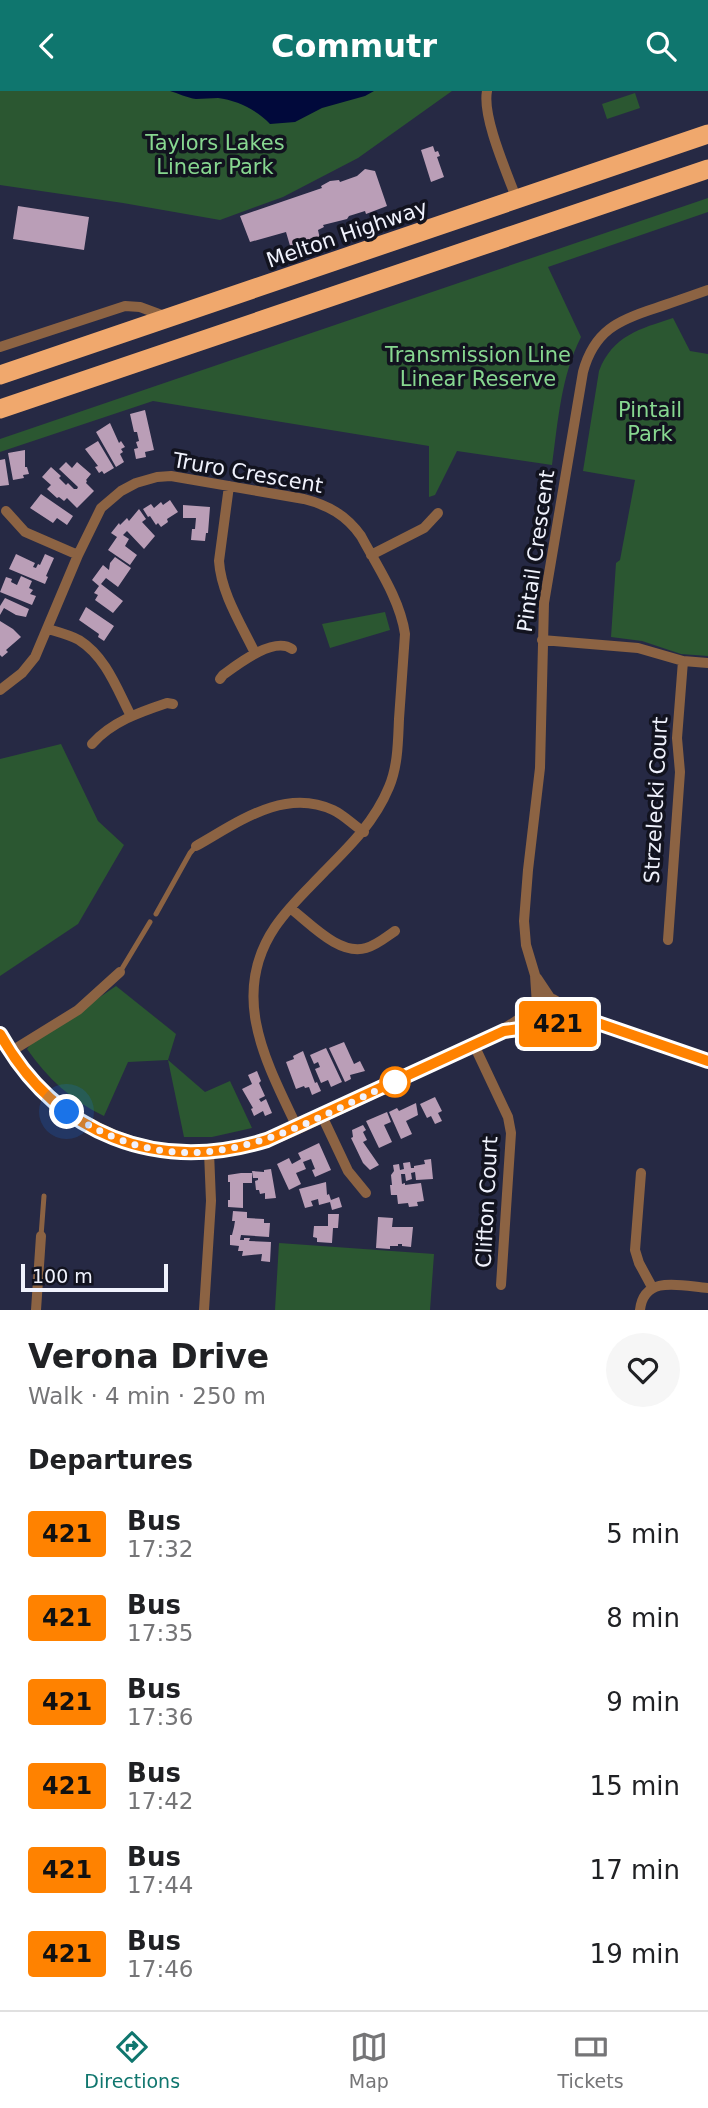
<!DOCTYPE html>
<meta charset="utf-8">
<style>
body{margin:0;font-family:"DejaVu Sans",sans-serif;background:#f6f6f6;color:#202124;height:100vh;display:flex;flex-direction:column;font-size:26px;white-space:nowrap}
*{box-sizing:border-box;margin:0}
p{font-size:23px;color:#757577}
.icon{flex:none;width:38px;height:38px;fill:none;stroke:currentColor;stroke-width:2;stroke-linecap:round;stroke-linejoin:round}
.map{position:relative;height:1219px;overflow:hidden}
.sheet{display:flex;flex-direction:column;background:#fff;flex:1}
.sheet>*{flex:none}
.badge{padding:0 14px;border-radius:5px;font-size:24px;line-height:46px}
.scale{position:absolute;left:21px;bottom:18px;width:147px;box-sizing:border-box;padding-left:7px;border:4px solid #f0f2fd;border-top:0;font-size:19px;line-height:24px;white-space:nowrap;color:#f0f2fd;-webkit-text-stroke:5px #12131f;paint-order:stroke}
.you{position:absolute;width:35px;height:35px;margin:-18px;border:5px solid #fff;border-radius:50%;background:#1a73e8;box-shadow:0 0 0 10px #1a73e833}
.map>.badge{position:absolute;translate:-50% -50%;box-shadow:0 0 0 4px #fff}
h2{padding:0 28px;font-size:26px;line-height:63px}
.round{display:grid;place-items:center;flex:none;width:74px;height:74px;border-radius:37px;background:#f6f6f6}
.headline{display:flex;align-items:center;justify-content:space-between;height:119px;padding:0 28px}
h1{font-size:33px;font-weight:700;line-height:52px}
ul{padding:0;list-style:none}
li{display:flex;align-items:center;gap:21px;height:84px;padding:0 28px}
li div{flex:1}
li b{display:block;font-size:26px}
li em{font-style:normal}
li .badge{min-width:77px;font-weight:700;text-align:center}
header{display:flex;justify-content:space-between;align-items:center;height:91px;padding:0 28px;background:#0f766e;color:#fff;font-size:32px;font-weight:700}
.tabs{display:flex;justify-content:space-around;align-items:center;height:98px;border-top:2px solid #e0e0e0;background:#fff;font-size:19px;color:#757577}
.tabs a{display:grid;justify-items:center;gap:4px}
.tabs .active{color:#0f766e}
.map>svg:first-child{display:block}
</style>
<header><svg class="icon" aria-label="back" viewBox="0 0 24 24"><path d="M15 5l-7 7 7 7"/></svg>Commutr<svg class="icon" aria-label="search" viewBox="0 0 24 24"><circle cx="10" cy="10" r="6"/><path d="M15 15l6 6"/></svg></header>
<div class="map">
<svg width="708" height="1219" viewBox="0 0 708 1219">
<rect width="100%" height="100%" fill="#262944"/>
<path fill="#2b5731" d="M0 0H452L358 67 283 106 220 129 123 112 0 94Z
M635 2 640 17 607 28 602 13Z
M708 107V121L548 176 581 246C561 285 558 331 552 374L457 360 435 404 429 406V355L153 310 0 361V348Z
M673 227 690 260 708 263V565L681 563 642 550 611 546 616 472 620 469 635 389 583 380 599 280C613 244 640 238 673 227Z
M385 521 390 539 330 557 322 533Z
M61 653 98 730 124 754 78 833 0 885V668Z
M116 895 176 943 168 969 205 1001 230 990 252 1037 212 1046H184L168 969 128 971 104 1025C72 1010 47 987 27 958L30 954Z
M279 1152 434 1163 430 1219H275Z"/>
<path fill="#01093b" d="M170 0H374L365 5 322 17 295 31 270 33C258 20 237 9 218 7 211 7 203 8 196 8 187 7 178 2 170 0Z"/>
<path fill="#ba9eb7" d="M433 55 435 61 438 60 440 65 437 66 444 86 431 91 421 59Z
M365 78 375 80 387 115 366 123 365 120 349 125 347 128 323 134 324 136 318 139 320 148 291 158 286 141 250 151 240 125 322 97 321 95 330 90 339 89 340 91 357 85Z
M18 115 89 126 84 159 13 148Z
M145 319 154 359 145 361 146 366 136 368 134 358 138 357 136 351 139 350 137 341H134L130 323Z
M110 332 119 352 121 350 125 356 121 358 123 361 120 363 124 371 116 376 96 341Z
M98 350 114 377 104 383 102 380 99 382 95 376 98 375 85 358Z
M25 359V376H27L29 383 23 384 24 387 13 389 8 362Z
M5 368 9 394 0 395V369Z
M66 371 72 377 77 371 91 383 86 389 87 390 86 392 94 400 77 417 67 407 64 410 59 406 57 407 47 398 51 394 42 386 51 376 61 385 59 387 66 394 68 392 74 398H77L78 396 59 378Z
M41 403 73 425 67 434 57 427 53 432 30 417Z
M170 409 178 421 167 428 168 431 161 436 158 432 156 434 150 425 148 426 143 418 151 413 154 417 161 411 163 414Z
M183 414 210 416 208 442H206L205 450 191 449 192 438H195L196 427H183Z
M139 418 146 428 142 431 155 445 144 458 127 440 123 444 129 448 125 455 137 464 130 474 108 459 117 446 111 442 119 432 120 434 127 427 129 430Z
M16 463 35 472 33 476 36 477 38 473 40 474 45 463 54 467 46 485 48 486 45 493 9 478Z
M115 466 131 477 118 496 106 487 101 493 123 510 113 522 95 509 98 504 94 502 99 495 92 489 103 474 109 479 110 472Z
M21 485 32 490 29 497 33 499 30 503 36 505 32 514 0 501 6 486 12 488 11 491 17 494Z
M5 507 29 518 26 526 16 524 4 517 0 524V515Z
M86 516 114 535 104 550 98 546 99 543 79 529Z
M0 530 13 538 21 546 6 559 8 561 2 566 0 564Z
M344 951 354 973 360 970 365 980 350 984 351 988 345 991 329 957Z
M326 957 342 991 331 996 328 989 321 992 315 978 320 976 318 971 314 973 310 964Z
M303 960 315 992 317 991 321 1000 312 1004 309 996 305 997 304 995 296 998 286 971 294 968 293 965Z
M257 980 261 990 259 992 265 1005 259 1008 261 1011 266 1008 272 1022 265 1025 263 1020 254 1025 251 1018 253 1017 242 998 252 993 248 984Z
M435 1006 442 1020 438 1022 442 1030 435 1033 431 1025 427 1027 420 1013Z
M416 1012 418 1024 406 1030 412 1043 401 1048 389 1021 397 1017 399 1020Z
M387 1021 391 1031 384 1034 392 1051 379 1057 366 1030Z
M363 1034 366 1039 363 1041 367 1049 363 1051 379 1074 370 1079 363 1072 351 1047 353 1046 352 1039Z
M319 1052 331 1079 315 1086 312 1079 315 1078 311 1068 303 1071 306 1078 296 1082 301 1093 289 1099 277 1073 289 1067 292 1073 301 1068 298 1062Z
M431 1068 433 1088 416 1089 415 1081 411 1082 412 1088 406 1090 405 1083H401L402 1093 405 1092V1094L421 1092 424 1110 417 1111 418 1115 409 1116 408 1112 398 1113 397 1104H391L390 1094H392L391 1084 394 1080 393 1074 399 1073 400 1079 404 1078 403 1072 410 1071 411 1077H414V1075L425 1073 424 1069Z
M271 1078 276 1107 265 1108V1102L260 1103 259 1099H256L255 1090 258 1089V1087H253L252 1080 264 1081V1079Z
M241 1082H252V1092H243V1117L228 1116V1109H230V1091H228V1084Z
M326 1091 327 1104 329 1103 331 1109 339 1106 342 1116 332 1119 330 1111 319 1114 318 1108 311 1110 313 1115 305 1117 299 1098Z
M233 1120 247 1121V1127L264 1128V1132H270L269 1146 241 1144 240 1149H244V1147H250L249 1150 271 1151 270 1171 261 1170 262 1163 242 1165 243 1160H238L239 1155 230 1154V1144H232L234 1136 235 1130H232Z
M328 1123H339L338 1137H333L332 1152 317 1151V1147L313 1146 314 1135H328Z
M378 1126 393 1127 392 1136H413L411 1156 402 1155V1153H398V1155H390V1158L376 1157Z"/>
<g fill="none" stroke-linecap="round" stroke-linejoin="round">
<path stroke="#8c6343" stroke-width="5" d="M156 823 190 762 196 755
M120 881 150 831
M41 1145 44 1105"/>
<path stroke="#8c6343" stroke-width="10" d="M487 0C482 26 507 82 517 109
M0 256 125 215 140 216 167 226
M229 395 219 470C221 502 241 533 255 562
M6 420 25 441 78 464
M371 464 424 437 438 422
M48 538C58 541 70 544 79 549 106 566 117 598 131 625
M542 549 638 557 683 570 708 572
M220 588 223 584C238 573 274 545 292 558
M0 599 22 582 35 566 78 464 101 417 121 400 136 392 157 386 171 385 304 408C328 414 346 424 361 445 377 475 400 508 405 543 403 571 401 599 399 628 398 650 398 675 389 696 375 730 351 754 325 780 308 798 289 815 275 836 229 904 266 971 297 1036
M92 653C111 631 140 621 167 612L173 613
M196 755C237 732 284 696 333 719 344 724 353 734 364 741
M290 817C310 832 339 865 366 857 377 854 386 846 395 840
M668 849 680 681 677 647 683 570
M537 887 553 911
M537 914 535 884 526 854 524 830 528 779 540 677 544 512 583 281C594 240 618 229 656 217 674 211 691 205 708 199
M474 954 508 1026 511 1042 501 1194
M10 961 78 919 120 881
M322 1025 348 1080 366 1102
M641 1082 635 1159 639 1172 652 1196
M36 1219 41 1145
M204 1219 211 1110 209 1061
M640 1219C644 1183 682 1195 708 1197"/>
<path stroke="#8c6343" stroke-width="14" d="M533 923a14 14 0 1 1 28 0a14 14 0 1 1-28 0Z
M556 913 589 929 708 970
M0 943C47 1028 139 1076 236 1057 275 1050 310 1030 345 1014 398 989 451 965 504 940L529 924 535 917"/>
<path stroke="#f0a86d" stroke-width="19" d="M0 284 708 43
M0 318 708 78"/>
</g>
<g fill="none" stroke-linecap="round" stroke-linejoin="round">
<g stroke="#fff" stroke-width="16">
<path id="line" d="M0 943C56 1044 158 1083 267 1049L504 940 526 937H550L568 930 589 929 708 970"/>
</g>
<use href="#line" stroke="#ff8200" stroke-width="10"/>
<path stroke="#f0f2fd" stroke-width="7" stroke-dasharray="0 12.6" d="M67 1021C194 1105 285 1041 405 986L395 991"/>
</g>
<circle fill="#fff" stroke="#ff8200" stroke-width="3.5" cx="395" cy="991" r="14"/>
<g text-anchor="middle" stroke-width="7" stroke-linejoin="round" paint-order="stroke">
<g font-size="21" fill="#87d790" stroke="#12131f">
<text x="215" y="59">Taylors Lakes<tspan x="215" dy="24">Linear Park</tspan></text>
<text x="478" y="271">Transmission Line<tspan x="478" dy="24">Linear Reserve</tspan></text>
<text x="650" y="326">Pintail<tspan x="650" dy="24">Park</tspan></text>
</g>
<g font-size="21" fill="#f0f2fd" stroke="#12131f">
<text transform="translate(347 143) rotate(-19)" y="7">Melton Highway</text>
<text transform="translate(248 382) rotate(10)" y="7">Truro Crescent</text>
<text transform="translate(536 460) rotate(-82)" y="7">Pintail Crescent</text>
<text transform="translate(656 709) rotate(-87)" y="7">Strzelecki Court</text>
<text transform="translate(487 1111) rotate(-87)" y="7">Clifton Court</text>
</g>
</g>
</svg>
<div class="scale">100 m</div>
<div class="you" style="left:67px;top:1021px"></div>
<b class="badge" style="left:558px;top:933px;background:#ff8200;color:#111">421</b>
</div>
<section class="sheet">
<div class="headline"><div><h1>Verona Drive</h1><p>Walk · 4 min · 250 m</p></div><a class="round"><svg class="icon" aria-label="heart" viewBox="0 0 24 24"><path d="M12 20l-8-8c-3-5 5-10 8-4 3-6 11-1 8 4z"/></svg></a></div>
<h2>Departures</h2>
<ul>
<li><span class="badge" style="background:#ff8200;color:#111">421</span><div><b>Bus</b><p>17:32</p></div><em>5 min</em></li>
<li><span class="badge" style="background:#ff8200;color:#111">421</span><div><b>Bus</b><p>17:35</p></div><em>8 min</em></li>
<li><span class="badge" style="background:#ff8200;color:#111">421</span><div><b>Bus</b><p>17:36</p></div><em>9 min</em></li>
<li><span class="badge" style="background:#ff8200;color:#111">421</span><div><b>Bus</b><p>17:42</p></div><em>15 min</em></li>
<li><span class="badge" style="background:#ff8200;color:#111">421</span><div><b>Bus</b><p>17:44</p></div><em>17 min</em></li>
<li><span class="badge" style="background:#ff8200;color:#111">421</span><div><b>Bus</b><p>17:46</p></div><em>19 min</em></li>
</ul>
</section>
<nav class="tabs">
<a class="active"><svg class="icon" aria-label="directions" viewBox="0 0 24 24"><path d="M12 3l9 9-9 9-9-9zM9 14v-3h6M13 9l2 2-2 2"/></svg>Directions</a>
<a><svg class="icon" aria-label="map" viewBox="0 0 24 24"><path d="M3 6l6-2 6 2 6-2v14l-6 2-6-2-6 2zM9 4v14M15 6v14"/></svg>Map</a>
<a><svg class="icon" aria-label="tickets" viewBox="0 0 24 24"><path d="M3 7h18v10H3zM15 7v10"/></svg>Tickets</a>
</nav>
